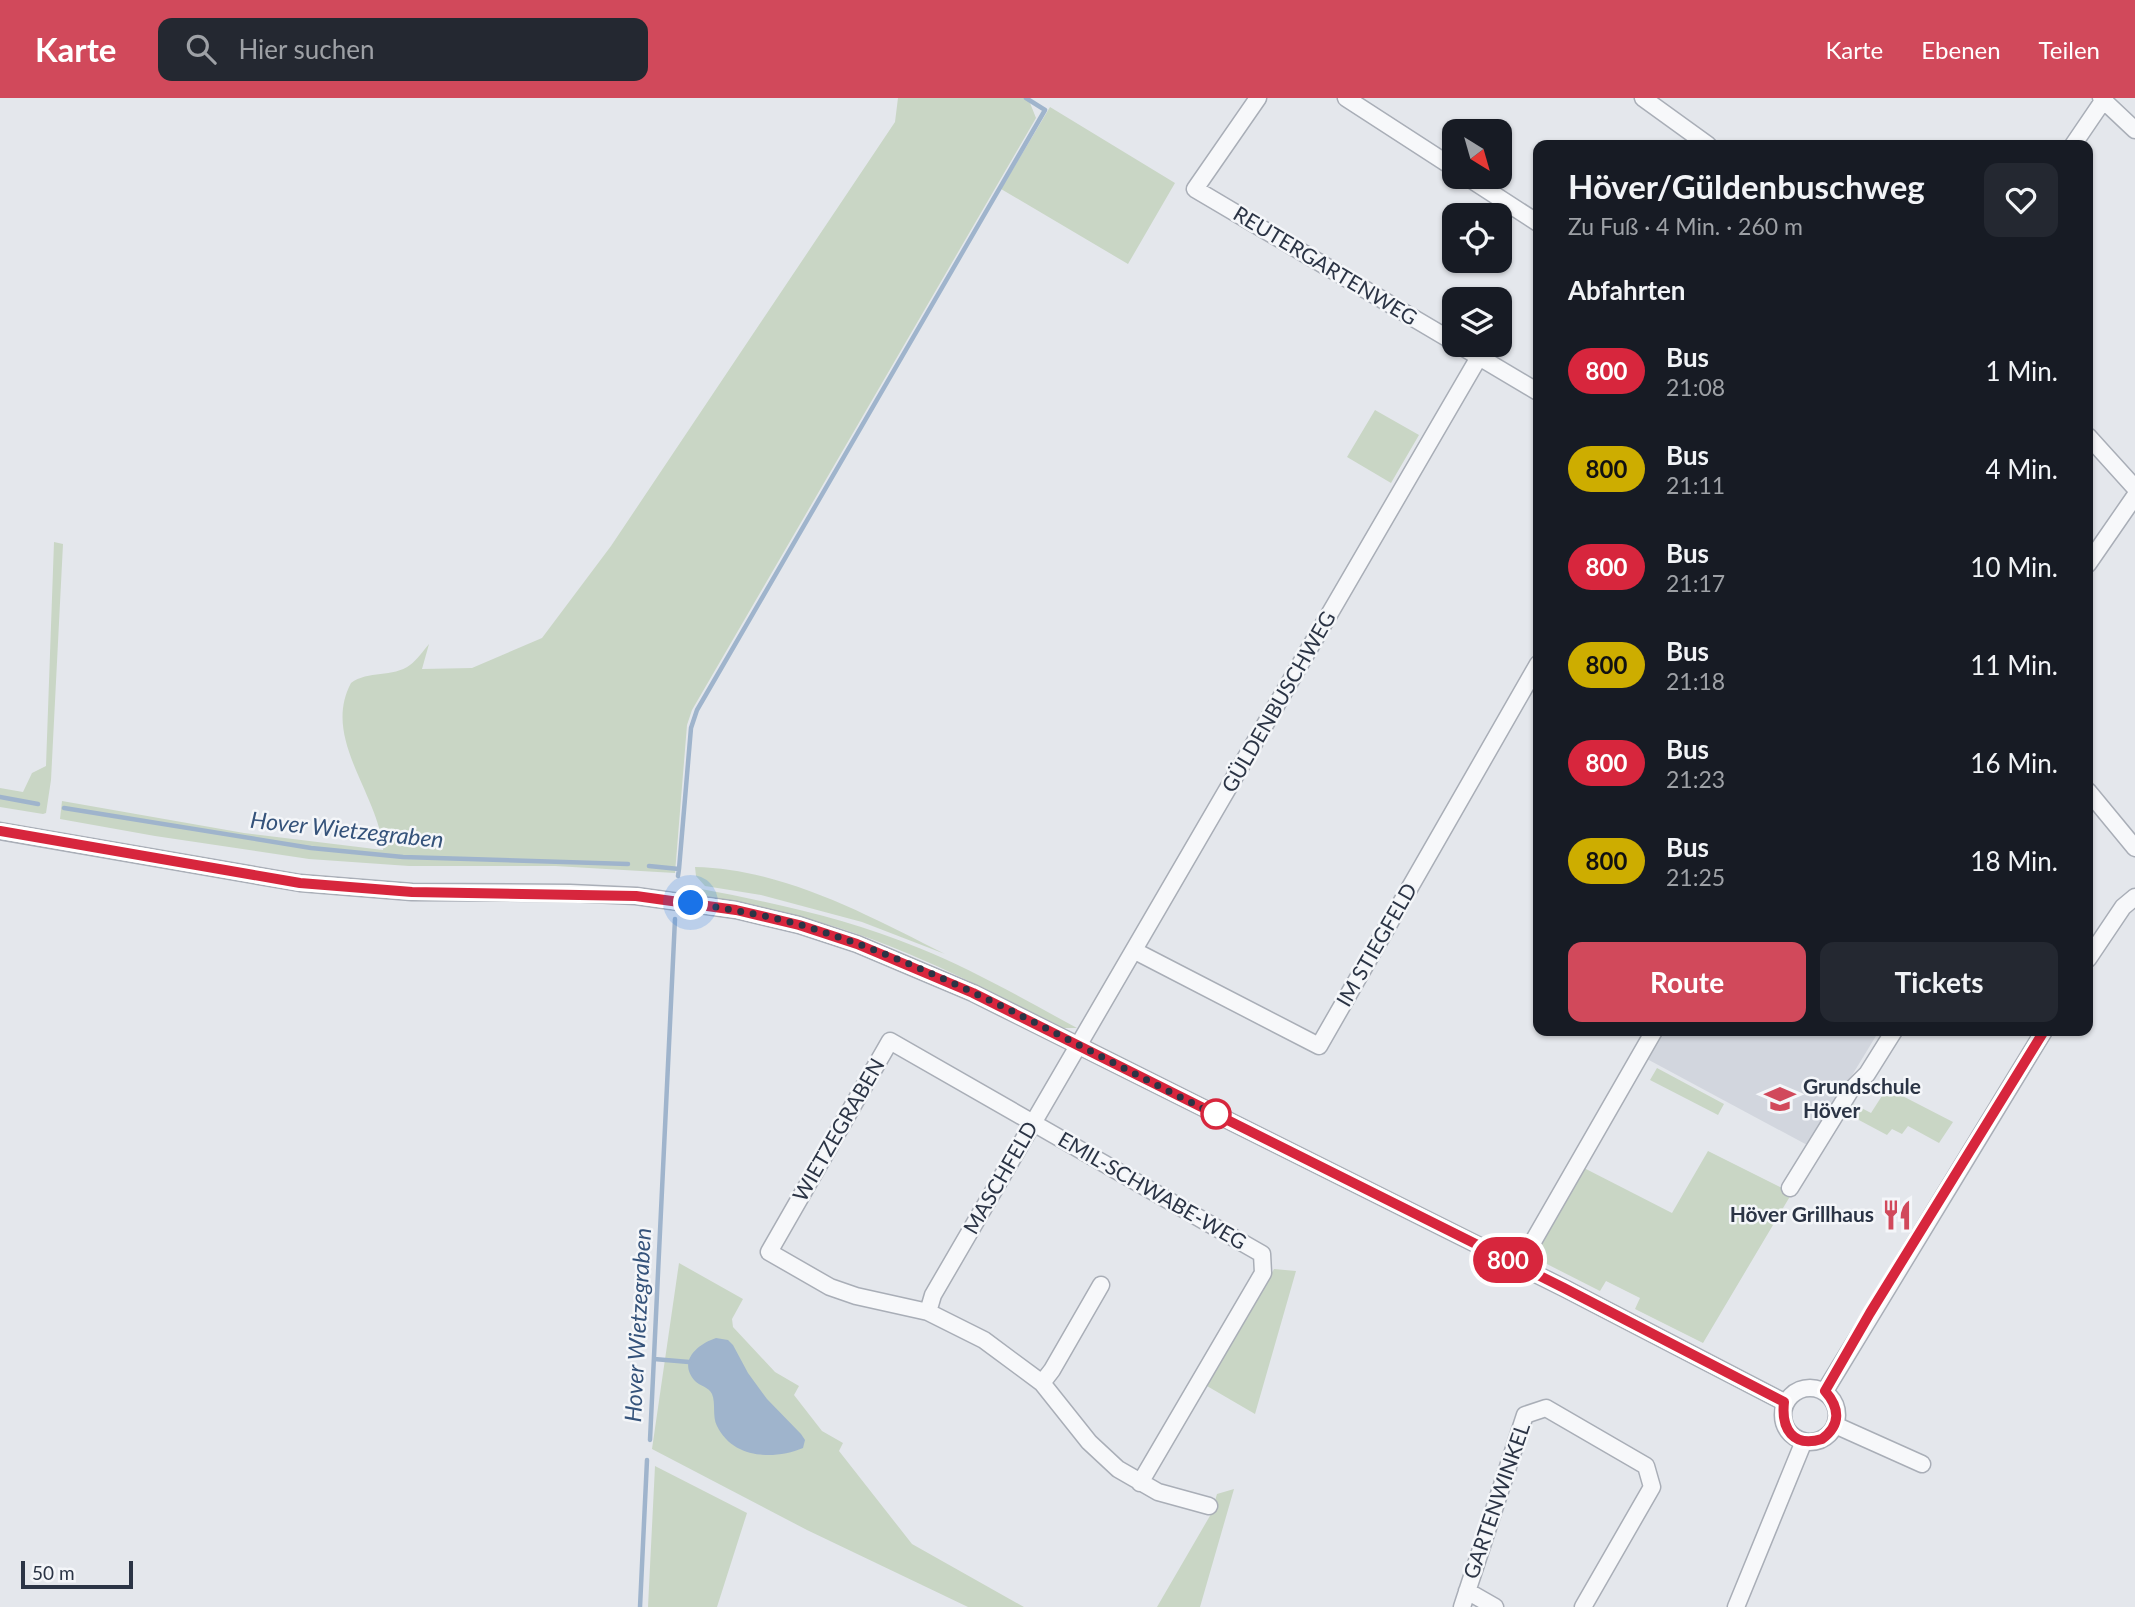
<!DOCTYPE html>
<html lang="de">
<meta charset="utf-8">
<style>
body{margin:0;font-family:Lato,sans-serif;background:#242831;color:#f1f3f6;height:100vh;display:flex;flex-direction:column;font-size:26px;white-space:nowrap}
*{box-sizing:border-box;margin:0}
p{font-size:23px;color:#9ea1a6}
.icon{flex:none;width:38px;height:38px;fill:none;stroke:currentColor;stroke-width:2;stroke-linecap:round;stroke-linejoin:round}
.map{position:relative;flex:1;overflow:hidden}
.side{position:absolute;left:1533px;top:42px;width:560px;height:896px;display:flex;flex-direction:column;background:#171b24;border-radius:14px;box-shadow:0 2px 5px #0004}
.side>*{flex:none}
.badge{padding:0 14px;border-radius:23px;font-size:24px;line-height:46px}
.needle{width:46px;rotate:143deg}
.fabs{position:absolute;left:1442px;top:21px;display:grid;gap:14px}
.fabs a{display:grid;place-items:center;width:70px;height:70px;border-radius:14px;background:#171b24;box-shadow:0 2px 5px #0004;font-size:35px}
.scale{position:absolute;left:21px;bottom:18px;width:112px;box-sizing:border-box;padding-left:7px;border:4px solid #2b3445;border-top:0;font-size:19px;line-height:24px;white-space:nowrap;color:#2b3445;-webkit-text-stroke:5px #f4f6f9;paint-order:stroke}
.you{position:absolute;width:35px;height:35px;margin:-18px;border:5px solid #fff;border-radius:50%;background:#1a73e8;box-shadow:0 0 0 10px #1a73e833}
.map>.badge{position:absolute;translate:-50% -50%;box-shadow:0 0 0 4px #fff}
h2{padding:0 35px;font-size:26px;line-height:63px}
.round{display:grid;place-items:center;flex:none;width:74px;height:74px;border-radius:14px;background:#242831}
.summary{display:flex;align-items:center;justify-content:space-between;height:119px;padding:0 35px}
h1{font-size:33px;font-weight:700;line-height:52px}
.button{display:flex;gap:14px;margin-top:auto;padding:14px 35px}
.button a{flex:1;height:80px;border-radius:14px;background:#d1495b;color:#fff;font-size:28px;font-weight:700;line-height:80px;text-align:center}
.button a+a{background:#242831;color:#f1f3f6}
ul{padding:0;list-style:none}
li{display:flex;align-items:center;gap:21px;height:98px;padding:0 35px}
li div{flex:1}
li b{display:block;font-size:26px}
li em{font-style:normal}
li .badge{min-width:77px;font-weight:700;text-align:center}
header{display:flex;align-items:center;gap:42px;box-sizing:border-box;height:98px;padding:0 35px;background:#d1495b;color:#fff}
header strong{font-size:33px}
nav{display:flex;gap:38px;margin-inline-start:auto;font-size:24px}
.search{width:490px;height:63px;background:#242831;display:flex;align-items:center;gap:18px;box-sizing:border-box;padding:0 24px;border-radius:14px;color:#9ea1a6;font-size:26px}
.map>svg:first-child{display:block}
</style>
<header>
<strong>Karte</strong>
<div class="search"><svg class="icon" aria-label="search" viewBox="0 0 24 24"><circle cx="10" cy="10" r="6"/><path d="M15 15l6 6"/></svg>Hier suchen</div>
<nav><a>Karte</a><a>Ebenen</a><a>Teilen</a></nav>
</header>
<div class="map">
<svg width="2135" height="1509" viewBox="0 0 2135 1509">
<rect width="100%" height="100%" fill="#e4e7ec"/>
<path fill="#d2d6de" d="M1663 933H1879L1809 1048 1647 961Z"/>
<path fill="#c9d6c5" d="M898 0H1028L1036 20 692 612 687 627 675 775 555 768H409L309 761 155 738 60 721 62 703 244 735 383 752C380 697 321 641 351 585 368 572 393 580 410 567 417 562 423 553 429 546L422 571 472 570 542 540 611 448 895 24Z
M1050 9 1175 85 1128 166 1001 91Z
M1375 312 1419 337 1391 385 1347 359Z
M54 444 63 446 51 682 46 715 43 716 0 709V690L23 694 32 675 46 668Z
M695 769C784 771 867 817 945 856L862 824 761 797 705 788 696 778Z
M701 791C775 805 849 821 919 850 974 872 1025 902 1077 930H1064C1013 905 962 878 909 856 844 828 773 809 703 798Z
M1657 970 1724 1006 1718 1017 1650 982Z
M1887 990 1953 1024 1939 1045 1908 1028 1902 1036 1892 1031 1887 1037 1842 1013 1848 1003 1871 1015Z
M1708 1053 1792 1095 1703 1245 1635 1211 1640 1200 1606 1183 1600 1193 1541 1163 1537 1152 1584 1070 1672 1115Z
M679 1165 743 1201 732 1221 733 1229 775 1274 799 1288 794 1297 822 1333 843 1345 839 1353 912 1446 1024 1509H968L807 1432 652 1351Z
M1274 1171 1296 1173 1255 1316 1207 1288Z
M655 1368 747 1415 717 1509H648Z
M1234 1391 1200 1509H1157L1211 1416 1217 1396Z"/>
<path fill="#9fb4cc" d="M716 1240 728 1242 733 1247 748 1275 767 1301 801 1336 805 1342 803 1350C774 1362 733 1361 717 1328 712 1318 716 1306 712 1296 709 1289 700 1288 695 1283 677 1263 698 1246 716 1240Z"/>
<g fill="none" stroke-linecap="round" stroke-linejoin="round">
<path stroke="#9fb4cc" stroke-width="4.5" d="M0 699 38 706
M64 710 311 750 403 759 628 766
M649 768 679 771 678 778
M679 771 691 630 697 612 1045 12 1026 0
M654 1261 689 1264
M650 1342 675 821
M640 1509 647 1362"/>
<g stroke="#a9aeb7" stroke-width="19">
<path id="minor" d="M1258 0 1195 91 1454 244
M1346 0 1454 70
M1643 0 1708 47
M2101 0 2135 32
M2073 47 2105 0
M1467 79 1538 125
M1459 247 1538 294
M2088 338 2135 390
M2088 466 2135 398
M2088 693 2135 750
M0 733 300 785 412 794 570 795 636 798 736 812 799 827 857 846 973 895 1564 1190 1784 1304
M1135 853 1319 948 1538 566
M2088 861 2123 809 2135 799
M1790 1090 1850 993 1867 976 1894 933
M1519 1168 1654 933
M928 1214 933 1197 1479 259
M1042 1285 1052 1272 1101 1187
M1783 1317a27 27 0 1 1 54 0a27 27 0 1 1-54 0Z
M1825 1293 2044 933
M1835 1327 1922 1366
M1140 1385 1263 1175 1262 1156 890 943 769 1154 830 1189 856 1198 928 1214 984 1242 1042 1285 1089 1344 1118 1371 1158 1394 1209 1408
M1467 1493 1495 1509
M1462 1509 1525 1317 1546 1310 1646 1368 1652 1389 1583 1509
M1736 1509 1804 1343"/>
</g>
<use href="#minor" stroke="#f7f8fa" stroke-width="16"/>
</g>
<g fill="none" stroke-linecap="round" stroke-linejoin="round">
<g stroke="#fff" stroke-width="16">
<path id="line" d="M0 733 300 785 412 794 636 798 736 812 799 827 857 846 973 895 1564 1190 1784 1304C1781 1331 1793 1350 1822 1341 1841 1327 1840 1310 1825 1293L1870 1215 2044 933"/>
</g>
<use href="#line" stroke="#d7263d" stroke-width="10"/>
<path stroke="#2b3445" stroke-width="7" stroke-dasharray="0 12.6" d="M691 805C728 811 765 817 801 827 949 871 1084 953 1223 1020L1216 1016"/>
</g>
<defs>
<g id="school-bare" transform="scale(2.415)"><path d="M0-5L7-2L0 1L-7-2ZM-4 1L0 2.5L4 1V4Q0 6-4 4Z" fill="#d1495b" stroke="#f4f6f9" stroke-width="2.5" paint-order="stroke"/></g>
<g id="restaurant-bare" transform="scale(2.415)"><path d="M-5-6h1v4h1v-4h1v4h1v-4h1v5L-1.5 .5V6h-2V.5L-5-1ZM5-6V6H3V1.5H1.5Q1.5-4 5-6Z" fill="#d1495b" stroke="#f4f6f9" stroke-width="2.5" paint-order="stroke"/></g>
</defs>
<g fill-rule="evenodd">
<use href="#school-bare" x="1780" y="1001"/>
<use href="#restaurant-bare" x="1897" y="1117"/>
</g>
<circle fill="#fff" stroke="#d7263d" stroke-width="3.5" cx="1216" cy="1016" r="14"/>
<g text-anchor="middle" stroke-width="5" stroke-linejoin="round" paint-order="stroke">
<g font-size="21" fill="#2b3445" stroke="#f4f6f9">
<text transform="translate(1325 168) rotate(31)" y="7">REUTERGARTENWEG</text>
<text transform="translate(1279 604) rotate(-60)" y="7">GÜLDENBUSCHWEG</text>
<text transform="translate(1377 847) rotate(-60)" y="7">IM STIEGFELD</text>
<text transform="translate(839 1032) rotate(-60)" y="7">WIETZEGRABEN</text>
<text transform="translate(1001 1080) rotate(-60)" y="7">MASCHFELD</text>
<text transform="translate(1152 1093) rotate(30)" y="7">EMIL-SCHWABE-WEG</text>
<text transform="translate(1497 1403) rotate(-71)" y="7">GARTENWINKEL</text>
</g>
<g font-size="21" font-weight="bold" fill="#2b3445" stroke="#f4f6f9" text-anchor="start">
<text x="1803" y="996">Grundschule<tspan x="1803" dy="24">Höver</tspan></text>
<text x="1874" y="1124" text-anchor="end">Höver Grillhaus</text>
</g>
<g font-size="23" font-style="italic" fill="#34527a" stroke="#f4f6f9">
<text transform="translate(347 732) rotate(6)" y="8">Hover Wietzegraben</text>
<text transform="translate(638 1227) rotate(-87)" y="8">Hover Wietzegraben</text>
</g>
</g>
</svg>
<div class="fabs">
<a><svg class="needle" viewBox="-14 -14 28 28"><path d="M0-13l5 13h-10z" fill="#e53935"/><path d="M0 13l5-13h-10z" fill="#9ea1a6"/></svg></a>
<a><svg class="icon" aria-label="locate" viewBox="0 0 24 24"><circle cx="12" cy="12" r="6"/><path d="M12 2v4M12 18v4M2 12h4M18 12h4"/></svg></a>
<a><svg class="icon" aria-label="layers" viewBox="0 0 24 24"><path d="M12 4l9 5-9 5-9-5zM3 14l9 5 9-5"/></svg></a>
</div>
<div class="scale">50 m</div>
<div class="you" style="left:691px;top:805px"></div>
<b class="badge" style="left:1508px;top:1162px;background:#d7263d;color:#fff">800</b>
<section class="side">
<div class="summary"><div><h1>Höver/Güldenbuschweg</h1><p>Zu Fuß · 4 Min. · 260 m</p></div><a class="round"><svg class="icon" aria-label="heart" viewBox="0 0 24 24"><path d="M12 20l-8-8c-3-5 5-10 8-4 3-6 11-1 8 4z"/></svg></a></div>
<h2>Abfahrten</h2>
<ul>
<li><span class="badge" style="background:#d7263d;color:#fff">800</span><div><b>Bus</b><p>21:08</p></div><em>1 Min.</em></li>
<li><span class="badge" style="background:#cdad00;color:#111">800</span><div><b>Bus</b><p>21:11</p></div><em>4 Min.</em></li>
<li><span class="badge" style="background:#d7263d;color:#fff">800</span><div><b>Bus</b><p>21:17</p></div><em>10 Min.</em></li>
<li><span class="badge" style="background:#cdad00;color:#111">800</span><div><b>Bus</b><p>21:18</p></div><em>11 Min.</em></li>
<li><span class="badge" style="background:#d7263d;color:#fff">800</span><div><b>Bus</b><p>21:23</p></div><em>16 Min.</em></li>
<li><span class="badge" style="background:#cdad00;color:#111">800</span><div><b>Bus</b><p>21:25</p></div><em>18 Min.</em></li>
</ul>
<div class="button"><a>Route</a><a>Tickets</a></div>
</section>
</div>
